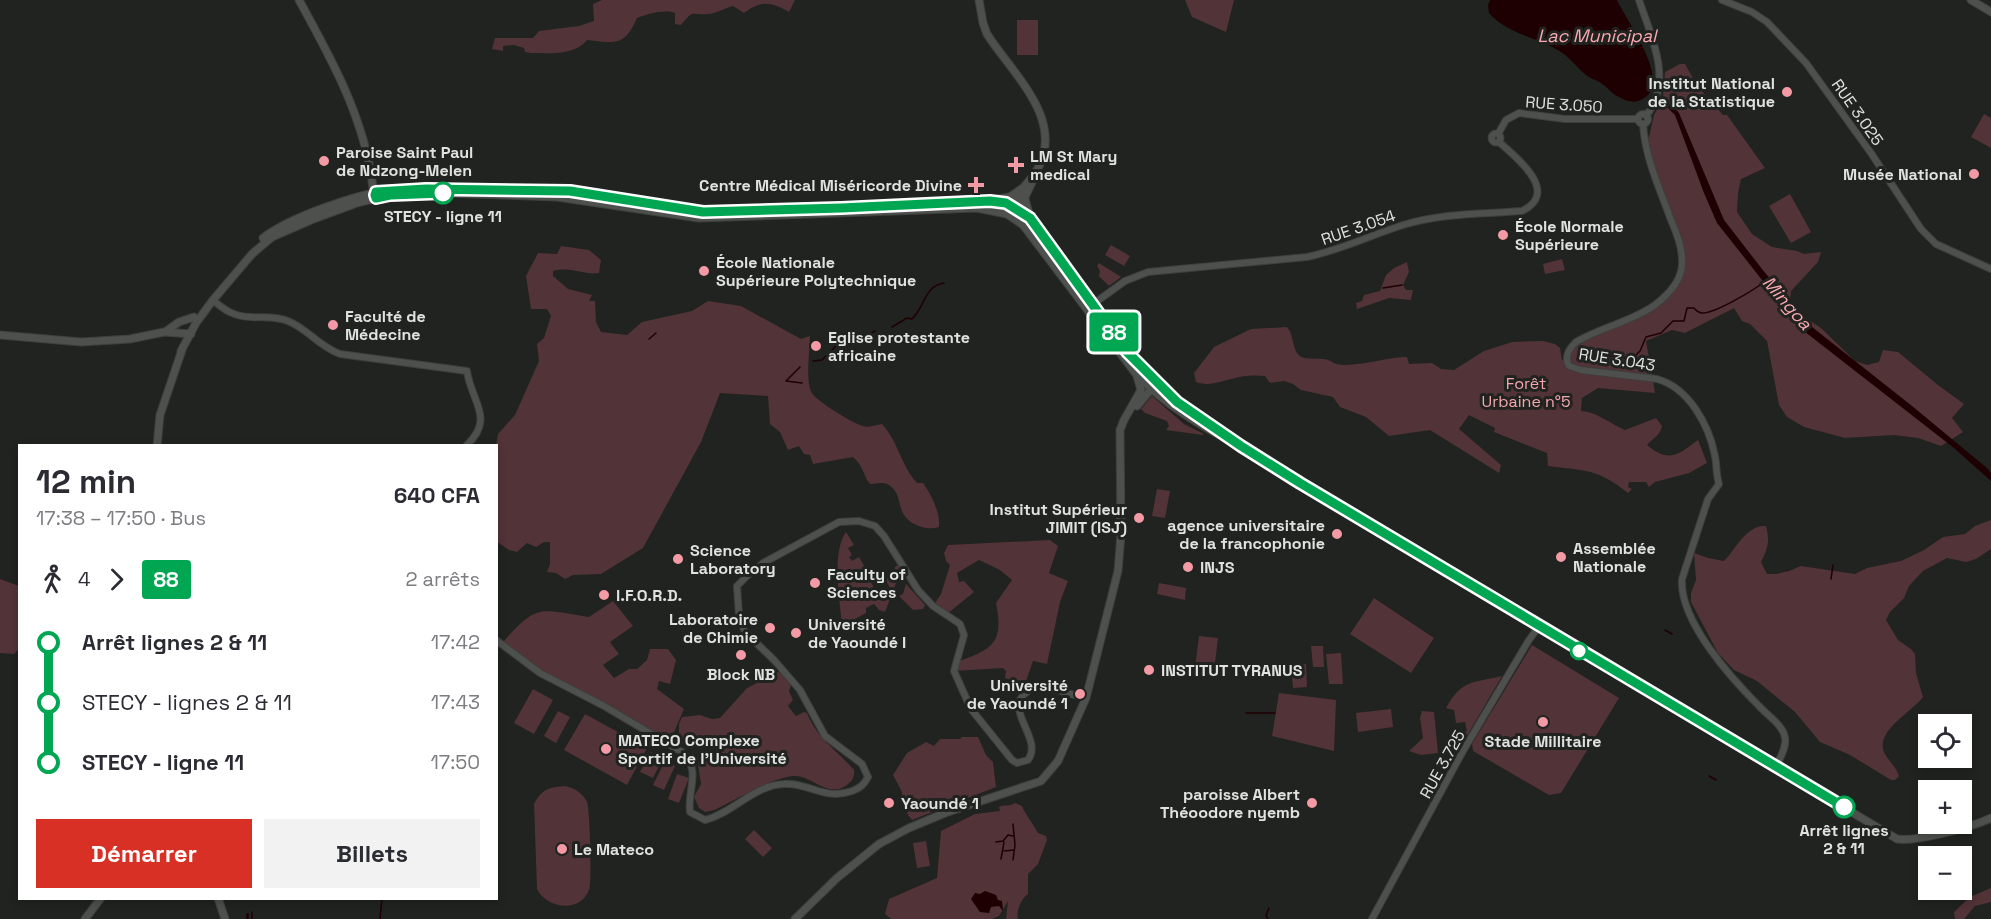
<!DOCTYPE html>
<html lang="fr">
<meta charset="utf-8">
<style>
body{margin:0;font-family:"Space Grotesk",sans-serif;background:#f2f2f3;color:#2b2b33;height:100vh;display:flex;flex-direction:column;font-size:22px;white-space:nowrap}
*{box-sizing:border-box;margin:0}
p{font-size:20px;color:#7c7c81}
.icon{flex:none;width:33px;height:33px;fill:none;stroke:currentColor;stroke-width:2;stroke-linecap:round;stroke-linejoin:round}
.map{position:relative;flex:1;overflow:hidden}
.drawer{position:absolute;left:18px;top:444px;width:480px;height:456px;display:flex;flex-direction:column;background:#fff;border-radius:0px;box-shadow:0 3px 9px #0003}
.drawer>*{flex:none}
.badge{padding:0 12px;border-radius:4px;font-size:21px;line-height:39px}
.fabs{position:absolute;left:1918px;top:714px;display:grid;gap:12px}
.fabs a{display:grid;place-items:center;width:54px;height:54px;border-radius:0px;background:#fff;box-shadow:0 3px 9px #0003;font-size:30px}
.map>.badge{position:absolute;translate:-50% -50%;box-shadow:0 0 0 3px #fff}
.legs{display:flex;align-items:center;gap:9px;height:66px;padding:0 18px;font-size:20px}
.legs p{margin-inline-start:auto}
.summary{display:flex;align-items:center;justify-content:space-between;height:102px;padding:0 18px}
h1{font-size:33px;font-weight:700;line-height:45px}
.primary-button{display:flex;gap:12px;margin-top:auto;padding:12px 18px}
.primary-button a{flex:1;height:69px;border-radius:0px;background:#d93025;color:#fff;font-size:24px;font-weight:700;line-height:69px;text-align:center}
.primary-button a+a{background:#f2f2f3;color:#2b2b33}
ul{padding:0 18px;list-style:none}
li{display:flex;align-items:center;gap:21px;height:60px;font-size:22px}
li i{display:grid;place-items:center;width:9px;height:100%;margin:0 8px;background:currentColor}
li i::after{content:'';width:15px;height:15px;margin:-8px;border:4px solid;border-radius:50%;background:#fff}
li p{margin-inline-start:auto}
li:first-child i{background:linear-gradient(#0000 50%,currentColor 0)}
li:last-child i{background:linear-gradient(currentColor 50%,#0000 0)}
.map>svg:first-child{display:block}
</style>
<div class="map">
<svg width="1991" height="919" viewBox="0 0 1991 919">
<rect width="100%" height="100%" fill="#20231f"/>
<path fill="#523337" d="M602 0H795L789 12C771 2 761 0 744 13L733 6C725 8 715 14 708 14 690 16 695 8 681 25L675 24V13C664 9 648 14 637 18 624 47 616 43 587 40 574 56 550 53 531 53L525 52 524 48 514 45 503 46V51L492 49 495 38H533L539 31 579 26 594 21 593 4Z
M1185 0H1234L1226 32 1192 17Z
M1017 20H1038V55H1017Z
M1680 64H1685L1698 87 1723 115H1727L1765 168 1741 179 1738 193 1737 212 1752 234 1772 247 1797 251 1804 254 1821 252 1818 262 1791 291 1790 301 1803 316 1821 328 1855 361 1867 365 1879 362 1883 350 1898 352 1938 385 1964 404 1952 418 1963 432 1941 446 1918 438 1894 435 1845 438 1804 427 1787 417 1779 405 1767 341 1750 324 1742 321 1734 308 1685 333 1672 330 1646 341 1655 393 1598 388 1582 398 1581 411C1597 412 1611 424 1625 430L1656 418 1662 426C1660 436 1653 438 1647 445 1669 464 1679 454 1698 440L1707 463 1689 473 1655 482 1649 487 1646 482H1629L1628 487 1632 489 1628 493C1597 468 1585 471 1548 466L1547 453 1494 432 1495 428 1469 415 1459 429 1501 465 1499 473 1430 430 1389 436 1366 417 1340 407 1333 397 1301 390 1293 384 1284 381 1270 383 1265 376C1255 375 1245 375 1235 378 1222 381 1209 387 1196 382L1194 373 1214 347 1251 329 1287 327C1294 334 1292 350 1300 356 1305 360 1316 358 1323 359 1328 359 1332 362 1336 364 1354 368 1386 357 1407 357L1409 364 1432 363 1441 369 1454 370 1484 351 1512 342 1543 341 1555 344 1560 348 1562 360 1567 359 1573 345 1652 307 1677 281 1681 253 1644 142 1649 137 1654 115 1663 98 1665 72Z
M1984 114 1991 118V148L1971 137Z
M1790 194 1811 232 1791 243 1769 206Z
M1111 245 1130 256 1124 266 1105 255Z
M561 246 589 250 601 260 599 273C583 275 570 266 553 271V276L568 289 592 295 589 301H595L596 322 601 332 627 335 642 322 692 311 708 301 741 306 801 339 810 336C810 349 805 383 812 393 816 401 854 424 863 426 869 428 876 425 882 424 899 443 901 466 917 483H923C932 496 940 511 939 527 929 531 911 526 904 515 898 506 901 493 889 485 883 481 876 484 870 484 863 476 864 466 853 457L813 464 810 455 804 454 799 446 788 450 780 432 770 424 768 396 720 393 701 442 643 548 601 574 573 575 565 579 556 573 547 572 550 564V542H544L536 547 527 543 517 552 509 550 496 541V445L498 434 515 415 539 361 537 344 544 338 551 316 547 309H531L526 276 538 253 557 254Z
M1562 259 1565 270 1545 274 1543 264Z
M1407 262 1409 272 1403 285 1406 290H1413L1411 300 1389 298 1357 309 1356 303 1362 301 1364 295 1380 291 1386 275 1394 268Z
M1099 263 1118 275 1121 277 1109 286 1099 276 1100 271 1097 266Z
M1152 396 1184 424 1204 434 1203 435 1166 430 1169 426 1167 421 1145 413 1141 409Z
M1157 489 1170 491 1165 518 1152 516Z
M1991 520V549L1976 559 1966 562 1947 558 1923 571 1909 586 1904 598 1890 612 1886 620 1898 640 1911 649 1915 654 1916 673 1923 697C1913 711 1875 731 1884 752 1888 761 1896 766 1899 776L1895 780H1891L1850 755 1820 742 1795 712 1757 681 1734 670 1718 653 1691 602V593L1696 580 1694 553 1708 558 1724 561C1735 550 1747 524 1766 526 1770 541 1768 548 1761 562L1767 574H1776L1789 571 1801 566 1855 574 1867 568 1901 561 1924 550 1943 537 1965 534 1975 526Z
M846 532 854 545 848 548 852 555 849 557 852 561 859 557 867 571 861 574 865 581 869 579 880 597 888 593 890 588 884 577 895 570V567L899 564V575L885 612 879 610 874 604 866 608V613L842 626C840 601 831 553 846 532Z
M1050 540 1058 546 1049 573 1068 581 1060 602 1047 664 1033 661 1025 684 1005 678 1006 671 1003 668 954 671 957 662C993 649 1004 643 996 603L1012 580 1000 570 979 560 957 573 959 582 964 581 974 592 947 614 933 606 941 594 950 565 946 561 944 553 948 545Z
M0 579 19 586V649L14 654 0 653Z
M1159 583 1186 588 1185 600 1157 594Z
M906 584 925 605 923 609 913 610 899 596 903 594Z
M1374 598 1434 638 1411 673 1350 634Z
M613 601 633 626 610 642 619 654 603 665 614 678 629 669H637L647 660 650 649H668L676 660 670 684 659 681 657 689 684 709 669 744 540 673 501 644C538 603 537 609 589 617Z
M1199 636 1218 638 1214 671 1195 668Z
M1532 645 1619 698 1561 793 1549 795 1473 751 1472 744Z
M1311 646H1323L1324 667H1313Z
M1341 653 1343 684H1329L1326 654Z
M1306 664 1307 687 1293 688 1291 665Z
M773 670 783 674 791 685 789 691 793 700 788 706 796 716 804 712 807 713C818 740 836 749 854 770 855 777 852 781 847 785 829 799 812 776 795 776 774 777 745 795 726 804 719 808 713 811 705 812L699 808 694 797 701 784 698 765 699 759 719 752V749C705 744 691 750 679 742V724L682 717 700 715 712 719 720 718 747 688 761 681Z
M1502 676 1461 746 1457 734 1467 731 1465 722 1456 723 1454 710 1446 708C1462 679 1473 683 1502 676Z
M533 689 553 700 534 734 514 723Z
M1279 693 1336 700 1334 751 1272 736Z
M1391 709 1393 727 1358 732 1356 713Z
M558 711 570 717 556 743 544 736Z
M1422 711 1434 712 1438 753 1421 755 1409 751 1423 738 1420 718Z
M585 714 647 748 627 785 564 750Z
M962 737H978L986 755 993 762 996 787 912 820 908 815 901 790 893 775 907 753 926 742 934 746 940 739H960Z
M651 752 663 758 653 778 640 772Z
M665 761 675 766 664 790 653 785Z
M677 774 689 778 679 803 668 799Z
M565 786C574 788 583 793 587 802 590 809 592 884 589 890 580 914 546 908 537 889L534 804C542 789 549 787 565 786Z
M1015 803 1022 806C1026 816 1033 823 1038 833L1046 836 1047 840 1038 864 1028 874V894C1021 899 1016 911 1018 919H1006L1008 901 999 916 992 919H891L885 914 889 899 937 878 941 831 975 814 1000 811 999 807C1004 804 1009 807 1015 803Z
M754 830 772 848 763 857 745 839Z
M926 841 930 866 917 868 913 843Z
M1991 888V902L1975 906 1964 919H1955L1954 912 1970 897Z"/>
<path fill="#1e0003" d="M1490 0H1617C1626 20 1672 81 1644 98 1636 104 1628 102 1619 97 1611 94 1608 87 1601 83 1597 80 1593 80 1589 77 1578 70 1572 59 1561 52 1539 37 1508 35 1489 13L1488 5Z
M1670 103 1679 113 1724 220 1762 269 1807 323 1912 406 1987 468 1991 473V481L1954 448 1800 328 1717 223 1704 193 1675 115 1668 108Z
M985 891 996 895 998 900 1002 901 1003 911 999 906 991 907 989 913 980 912 971 899 975 893 980 894Z"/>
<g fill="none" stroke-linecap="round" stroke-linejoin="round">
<path stroke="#1e0003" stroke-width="1.5" d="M1383 288 1402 285
M892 327 907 318 912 319C925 307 924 286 944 283
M649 339 656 333
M1582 359 1607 356 1627 358 1635 356 1640 351 1646 337 1661 333 1673 321H1684L1687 308H1694C1697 311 1698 313 1702 313 1714 314 1754 290 1764 282
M813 361 822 360 838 344 864 338 875 331
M800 367 786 381 802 383
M1831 579 1833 565
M1665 630 1672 634
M1246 713H1275
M1709 776 1716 780
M1013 824 1015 845 1013 860
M996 842 1003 841 1008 835 1013 836
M1004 851 1014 850
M1001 859 1004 842
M252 912V919
M247 919V914
M248 919V914
M380 919 382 898
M1268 919 1266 915 1269 908"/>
<g stroke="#3d3f3d" stroke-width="8">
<path id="tertiary" d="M1639 0C1651 36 1674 81 1646 116
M1722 0 1752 12 1767 22 1806 63 1871 153 1921 229 1936 244 1991 269
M1638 119a5 5 0 1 1 10 0a5 5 0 1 1-10 0Z
M1643 124C1645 158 1660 189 1671 220 1677 234 1683 249 1682 265 1681 282 1668 295 1655 305 1631 322 1601 327 1576 342 1569 349 1564 356 1569 366L1581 370 1657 379C1689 388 1709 425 1715 456 1717 466 1716 475 1719 484L1708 499 1682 579C1679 621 1732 679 1759 706 1767 715 1784 726 1785 738 1787 747 1779 759 1776 768
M1491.5 138a4.5 4.5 0 1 1 9 0a4.5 4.5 0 1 1-9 0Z
M1498 134 1506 120 1519 113 1565 119H1637
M213 300C224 310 235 317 251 317 264 318 275 316 288 321 308 329 318 346 340 354L467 371C471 402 496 418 466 446
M1089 307 1125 281 1148 272 1307 257C1341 250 1371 235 1403 225 1442 213 1482 214 1522 211 1561 192 1516 157 1499 142
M496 640 540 673 604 706 682 752C702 771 687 789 690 812L705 820C733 813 754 785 784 784 809 782 824 801 852 791 860 788 864 785 868 777L862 764 825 736 800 690 774 660 745 632 739 616 737 586 748 575 763 563 839 522 859 521 875 526 884 536 918 590 933 606 960 624 964 635 954 671 971 709 1012 760 1017 763 1028 760C1044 739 1002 709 1027 692 1030 689 1036 687 1040 687 1055 688 1071 695 1086 698
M1372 919 1463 751 1529 640 1540 625"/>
</g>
<g stroke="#3d3f3d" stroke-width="9">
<path id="secondary" d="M299 0C332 60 365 119 373 188L376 192 375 195
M979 0 983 23 987 34C1011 72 1062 116 1040 164 1036 174 1030 179 1024 187 1018 195 1013 206 1009 215
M1971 0 1991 12
M487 190 570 191 703 212 982 202 1010 197 1024 187
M1025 199 1030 218 1127 352 1177 402 1223 433
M1015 218 1033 180
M263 238C290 217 355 195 389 190 406 188 423 188 440 189
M165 332 179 322 194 317
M0 335 81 342 130 339 164 332 191 334
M181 351 196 323 213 300 252 254 272 237 311 220 357 203 390 195 443 193 557 197 699 218 977 208 1007 214 1023 225 1136 374C1167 406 1201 427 1241 446
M1137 406 1153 387
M1237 443 1364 521 1540 625 1580 651 1897 839C1917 842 1972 827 1991 818
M157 446 160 415 183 347
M218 898 225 919
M85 919 101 898
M795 919 837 878 879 844 909 828 945 813 1041 781 1058 761 1086 698 1118 571 1121 534 1120 430 1124 420 1141 390 1137 376"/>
</g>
<use href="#tertiary" stroke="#4d504c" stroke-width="6"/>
<use href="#secondary" stroke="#4d504c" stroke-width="7"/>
</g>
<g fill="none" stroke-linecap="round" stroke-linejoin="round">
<g stroke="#fff" stroke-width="14">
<path id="line-1" d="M443 193 390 195 376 198 375 195 376 192 426 189 570 191 703 212 841 208 990 201 1006 203 1030 218 1127 352 1177 402 1241 446 1300 483 1844 807"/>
</g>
<use href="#line-1" stroke="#00a651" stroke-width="9"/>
</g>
<g fill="#f49aa5" stroke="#20231f" stroke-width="2">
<circle cx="1787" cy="92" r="6"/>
<circle cx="324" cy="161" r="6"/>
<path d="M1013 156h6v6h6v6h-6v6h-6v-6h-6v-6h6z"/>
<circle cx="1974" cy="174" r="6"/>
<path d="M973 176h6v6h6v6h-6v6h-6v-6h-6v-6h6z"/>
<circle cx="1503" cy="235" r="6"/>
<circle cx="704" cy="271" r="6"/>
<circle cx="333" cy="325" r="6"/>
<circle cx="816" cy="346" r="6"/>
<circle cx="1139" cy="518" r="6"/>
<circle cx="1337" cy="534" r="6"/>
<circle cx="1561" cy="557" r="6"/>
<circle cx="678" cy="559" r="6"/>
<circle cx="1188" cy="567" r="6"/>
<circle cx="815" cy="583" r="6"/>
<circle cx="604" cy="595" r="6"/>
<circle cx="770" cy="628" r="6"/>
<circle cx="796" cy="633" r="6"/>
<circle cx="741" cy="655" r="6"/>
<circle cx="1149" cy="670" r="6"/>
<circle cx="1080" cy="694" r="6"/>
<circle cx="1543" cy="722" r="6"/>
<circle cx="606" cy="749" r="6"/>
<circle cx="889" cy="803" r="6"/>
<circle cx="1312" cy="803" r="6"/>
<circle cx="562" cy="849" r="6"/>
</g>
<g fill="#fff" stroke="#00a651" stroke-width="3">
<circle cx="443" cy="193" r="10"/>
<circle cx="1579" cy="651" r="8"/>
<circle cx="1844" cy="807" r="10"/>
</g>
<g text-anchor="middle" stroke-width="6" stroke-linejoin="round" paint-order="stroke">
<g font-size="16" font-weight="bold" fill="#e0e2e0" stroke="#20231f" text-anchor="start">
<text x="1775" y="89" text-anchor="end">Institut National<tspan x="1775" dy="18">de la Statistique</tspan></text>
<text x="336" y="158">Paroise Saint Paul<tspan x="336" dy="18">de Ndzong-Melen</tspan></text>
<text x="1030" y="162">LM St Mary<tspan x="1030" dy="18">medical</tspan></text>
<text x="1962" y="180" text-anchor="end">Musée National</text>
<text x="962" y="191" text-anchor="end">Centre Médical Miséricorde Divine</text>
<text x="1515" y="232">École Normale<tspan x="1515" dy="18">Supérieure</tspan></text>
<text x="716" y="268">École Nationale<tspan x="716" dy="18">Supérieure Polytechnique</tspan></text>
<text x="345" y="322">Faculté de<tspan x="345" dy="18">Médecine</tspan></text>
<text x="828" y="343">Eglise protestante<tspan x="828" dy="18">africaine</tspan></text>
<text x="1127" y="515" text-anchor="end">Institut Supérieur<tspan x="1127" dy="18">JIMIT (ISJ)</tspan></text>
<text x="1325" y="531" text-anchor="end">agence universitaire<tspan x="1325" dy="18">de la francophonie</tspan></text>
<text x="1573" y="554">Assemblée<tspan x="1573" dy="18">Nationale</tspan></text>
<text x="690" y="556">Science<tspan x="690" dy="18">Laboratory</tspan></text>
<text x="1200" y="573">INJS</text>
<text x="827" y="580">Faculty of<tspan x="827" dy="18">Sciences</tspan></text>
<text x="616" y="601">I.F.O.R.D.</text>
<text x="758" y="625" text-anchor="end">Laboratoire<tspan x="758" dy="18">de Chimie</tspan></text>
<text x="808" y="630">Université<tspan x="808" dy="18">de Yaoundé I</tspan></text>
<text x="1161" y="676">INSTITUT TYRANUS</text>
<text x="741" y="680" text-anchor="middle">Block NB</text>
<text x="1068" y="691" text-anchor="end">Université<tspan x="1068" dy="18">de Yaoundé 1</tspan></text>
<text x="618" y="746">MATECO Complexe<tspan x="618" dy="18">Sportif de l'Université</tspan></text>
<text x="1543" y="747" text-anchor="middle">Stade Millitaire</text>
<text x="1300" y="800" text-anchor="end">paroisse Albert<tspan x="1300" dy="18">Théoodore nyemb</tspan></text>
<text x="901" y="809">Yaoundé 1</text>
<text x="574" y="855">Le Mateco</text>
</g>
<g font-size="16" fill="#e0e2e0" stroke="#20231f">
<text transform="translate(1564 104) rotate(4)" y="6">RUE 3.050</text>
<text transform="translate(1858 112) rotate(55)" y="6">RUE 3.025</text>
<text transform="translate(1358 227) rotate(-19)" y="6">RUE 3.054</text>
<text transform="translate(1617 359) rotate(9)" y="6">RUE 3.043</text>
<text transform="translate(1442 764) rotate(-61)" y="6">RUE 3.725</text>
</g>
<g font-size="16" font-weight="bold" fill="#e0e2e0" stroke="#20231f">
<text x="443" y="222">STECY - ligne 11</text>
<text x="1844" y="836">Arrêt lignes<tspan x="1844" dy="18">2 &amp; 11</tspan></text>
</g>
<g font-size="16" fill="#f9a5af" stroke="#20231f">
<text x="1526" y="389">Forêt<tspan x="1526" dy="18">Urbaine n°5</tspan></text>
</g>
<g font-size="18" font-style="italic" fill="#fba8b1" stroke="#20231f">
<text x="1597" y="42">Lac Municipal</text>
<text transform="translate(1787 303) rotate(49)" y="6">Mingoa</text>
</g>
</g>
</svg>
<div class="fabs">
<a><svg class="icon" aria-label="locate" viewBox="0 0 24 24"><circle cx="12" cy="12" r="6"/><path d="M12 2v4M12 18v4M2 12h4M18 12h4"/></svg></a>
<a>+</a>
<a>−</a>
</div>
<b class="badge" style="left:1114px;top:332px;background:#00a651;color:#fff">88</b>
<section class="drawer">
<div class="summary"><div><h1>12 min</h1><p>17:38 – 17:50 · Bus</p></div><b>640 CFA</b></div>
<div class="legs"><svg class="icon" aria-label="walk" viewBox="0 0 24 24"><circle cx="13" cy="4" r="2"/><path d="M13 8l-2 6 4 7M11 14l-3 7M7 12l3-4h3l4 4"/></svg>4<svg class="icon" aria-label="forward" viewBox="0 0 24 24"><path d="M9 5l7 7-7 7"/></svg><b class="badge" style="background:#00a651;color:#fff">88</b><p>2 arrêts</p></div>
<ul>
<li><i style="color:#00a651"></i><b>Arrêt lignes 2 &amp; 11</b><p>17:42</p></li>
<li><i style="color:#00a651"></i><span>STECY - lignes 2 &amp; 11</span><p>17:43</p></li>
<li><i style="color:#00a651"></i><b>STECY - ligne 11</b><p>17:50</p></li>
</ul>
<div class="primary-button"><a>Démarrer</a><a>Billets</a></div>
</section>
</div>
